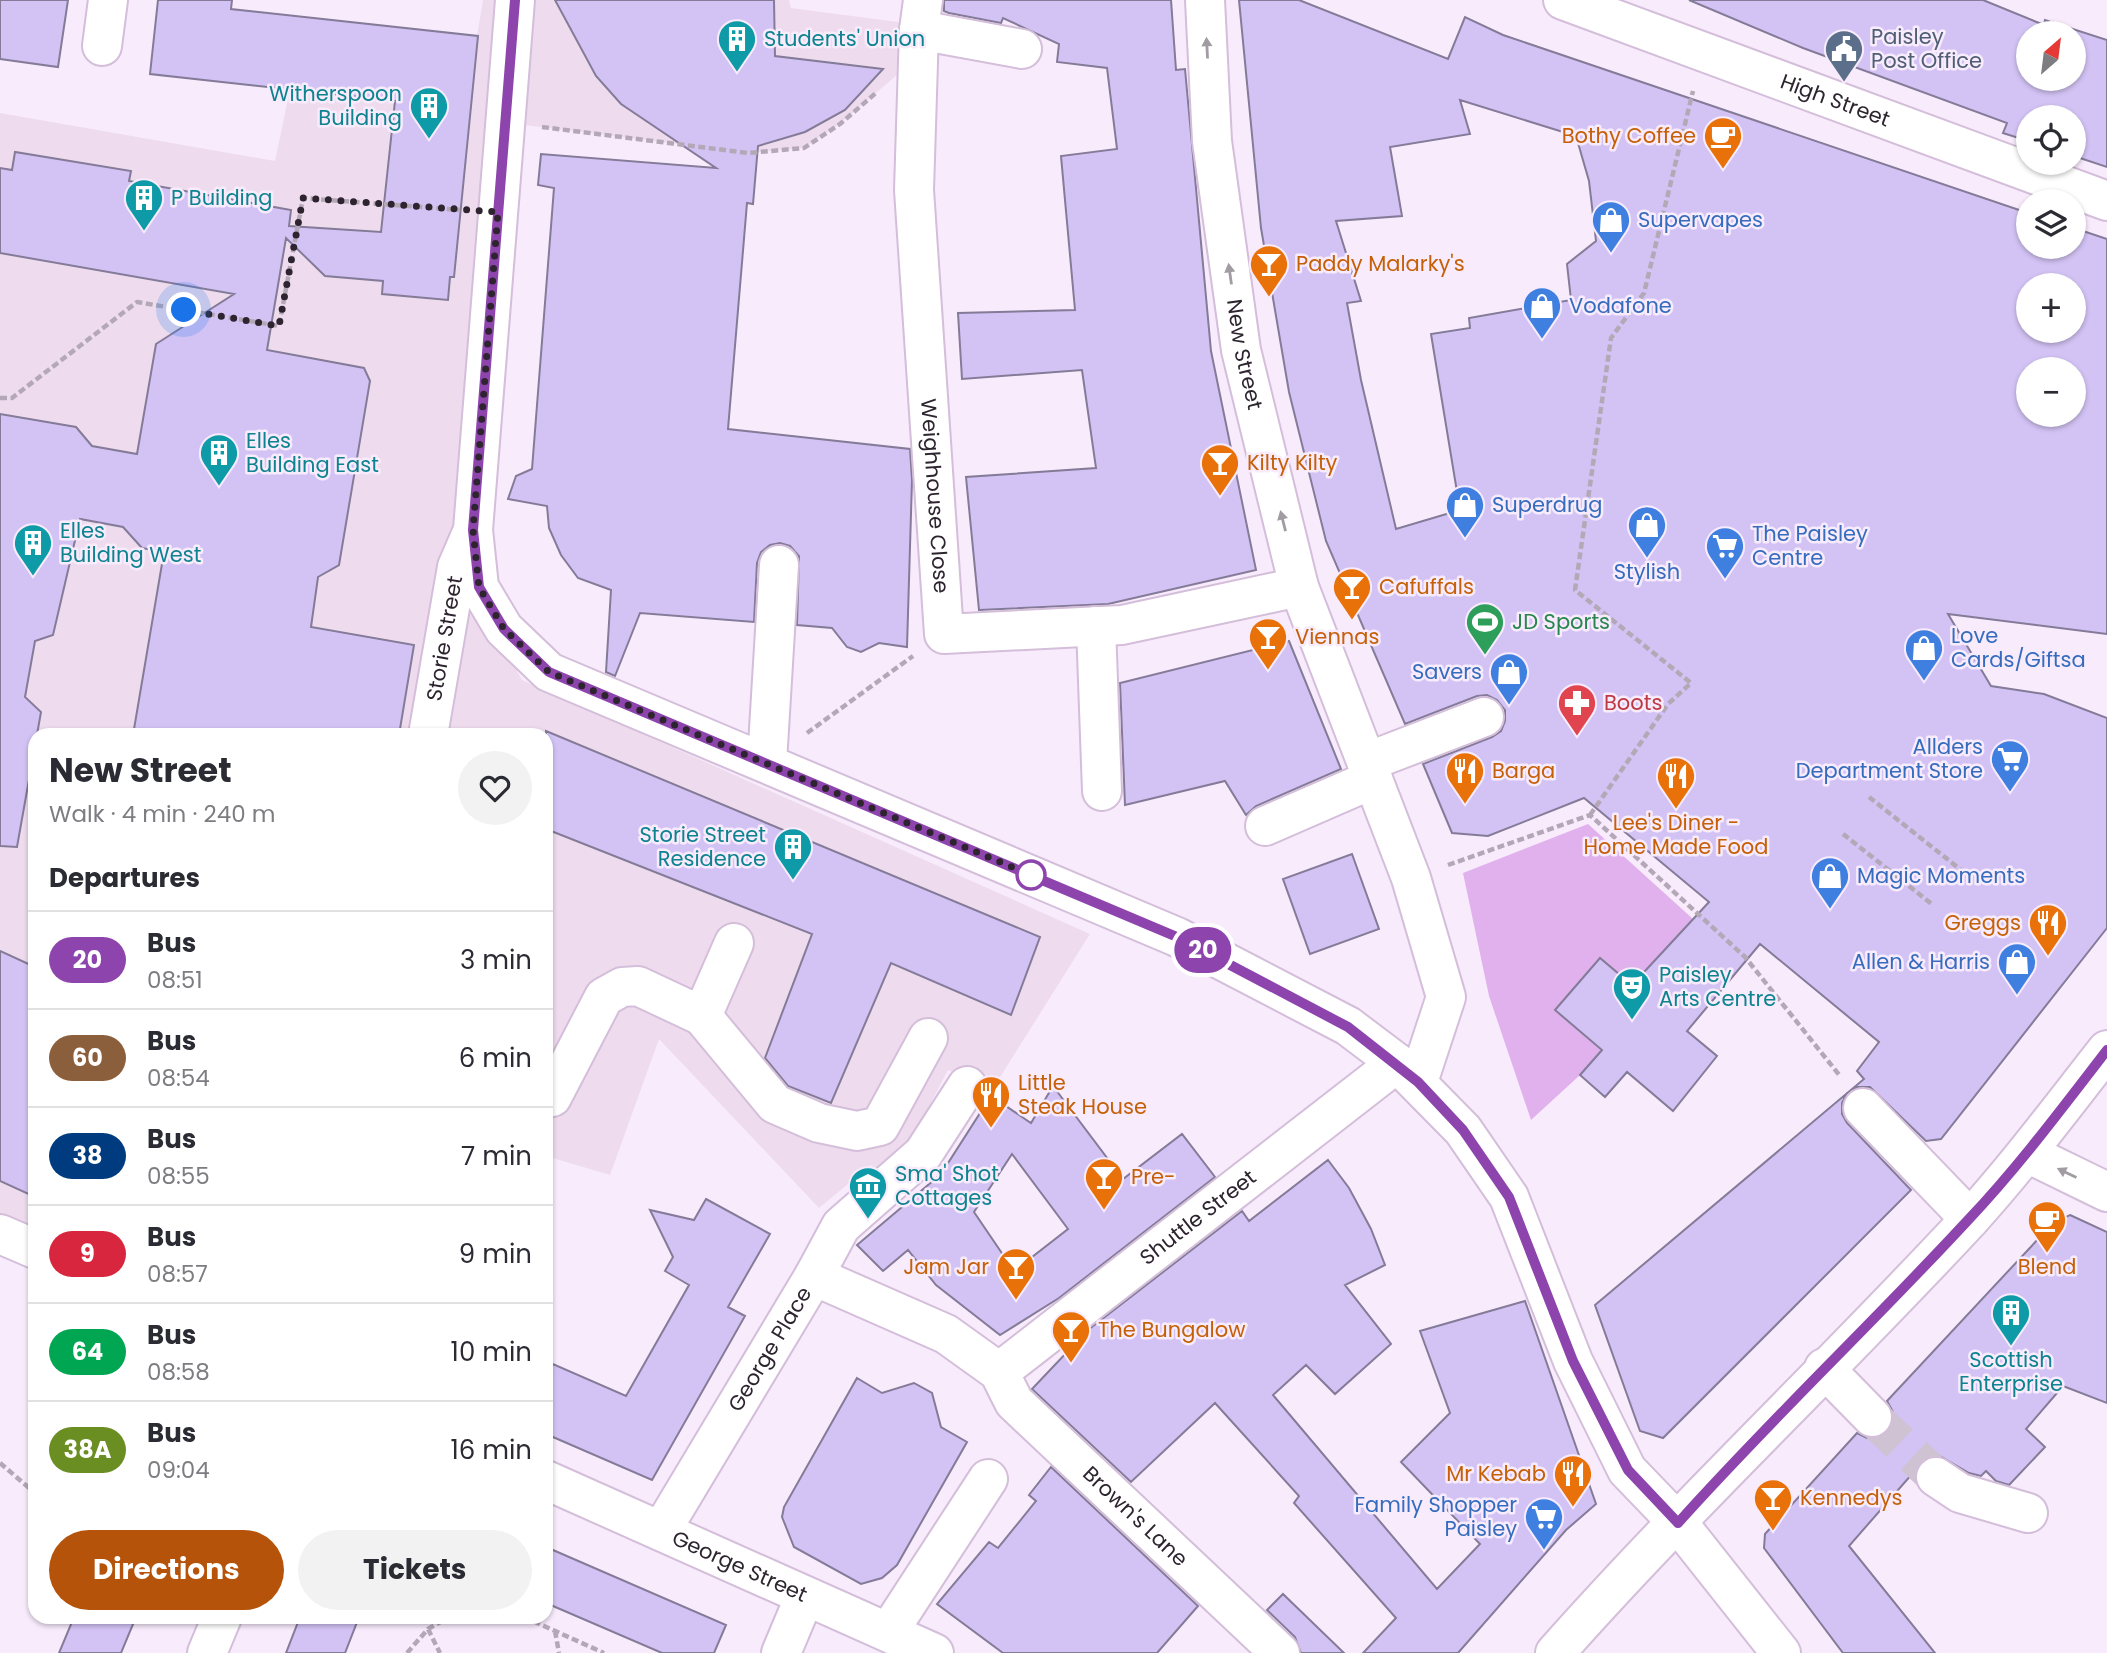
<!DOCTYPE html>
<meta charset="utf-8">
<style>
body{margin:0;font-family:Poppins,sans-serif;background:#f2f2f3;color:#2b2b33;height:100vh;display:flex;flex-direction:column;font-size:26px;white-space:nowrap}
*{box-sizing:border-box;margin:0}
p{font-size:23px;color:#7c7c81}
.icon{flex:none;width:38px;height:38px;fill:none;stroke:currentColor;stroke-width:2;stroke-linecap:round;stroke-linejoin:round}
.map{position:relative;flex:1;overflow:hidden}
.sheet{position:absolute;left:28px;top:728px;width:525px;height:896px;display:flex;flex-direction:column;background:#fff;border-radius:21px;box-shadow:0 2px 5px #0004}
.sheet>*{flex:none}
.badge{padding:0 14px;border-radius:23px;font-size:24px;line-height:46px}
.needle{width:46px;rotate:28deg}
.buttons{position:absolute;left:2016px;top:21px;display:grid;gap:14px}
.buttons a{display:grid;place-items:center;width:70px;height:70px;border-radius:50%;background:#fff;box-shadow:0 2px 5px #0004;font-size:35px}
.you{position:absolute;width:35px;height:35px;margin:-18px;border:5px solid #fff;border-radius:50%;background:#1a73e8;box-shadow:0 0 0 10px #1a73e833}
.map>.badge{position:absolute;translate:-50% -50%;box-shadow:0 0 0 4px #fff}
h2{padding:0 21px;font-size:26px;line-height:63px}
.round{display:grid;place-items:center;flex:none;width:74px;height:74px;border-radius:37px;background:#f2f2f3}
.head{display:flex;align-items:center;justify-content:space-between;height:119px;padding:0 21px}
h1{font-size:33px;font-weight:700;line-height:52px}
.action{display:flex;gap:14px;margin-top:auto;padding:14px 21px}
.action a{flex:1;height:80px;border-radius:42px;background:#b45309;color:#fff;font-size:28px;font-weight:700;line-height:80px;text-align:center}
.action a+a{background:#f2f2f3;color:#2b2b33}
ul{padding:0;list-style:none}
li{display:flex;align-items:center;gap:21px;height:98px;padding:0 21px;border-top:2px solid #e1e1e2}
li div{flex:1}
li b{display:block;font-size:26px}
li em{font-style:normal}
li .badge{min-width:77px;font-weight:700;text-align:center}
.map>svg:first-child{display:block}
</style>
<div class="map">
<svg width="2107" height="1653" viewBox="0 0 2107 1653">
<rect width="100%" height="100%" fill="#f8ebfc"/>
<path fill="#eedcee" d="M483 0H789L791 8 906 23 898 74 840 124 804 148 748 153 507 123 457 567 522 680 1090 934 990 1093 948 1070 911 1141 882 1179 871 1165 819 1208 659 1039 610 1175 546 1156V735H35V1228L0 1213V113L275 161 290 89 298 16 477 36Z"/>
<path fill="#e0b1ed" d="M1588 824 1693 919 1632 985 1600 958 1602 1050 1580 1075 1531 1120 1489 996 1463 873Z"/>
<path fill="#d3c3f5" stroke="#847b98" stroke-width="2" fill-rule="evenodd" d="M0 0H68L58 67 0 59Z
M158 0H232L231 9 478 36 454 277H450L448 300 382 294 383 281 325 276 286 238 267 350 364 368 370 381 339 565 318 577 311 627 414 645 399 735H133L164 552 142 548 123 527 80 519 53 635 35 641 25 697 41 712 17 847 0 846V414L76 427 92 446 137 454 156 344 234 294 0 253V168L12 170 15 152 131 171 129 181 291 210 289 226 381 232 395 101 150 74Z
M555 0H774L775 56 883 69 845 110 805 132 758 146 753 204 747 203 728 429 910 449 912 480 907 647 879 643 861 652 847 647 832 628 797 625 799 556 790 546 780 543 770 545 761 552 757 563 754 622 640 613 615 676 606 672 611 590 578 578 561 555 549 528 547 506 508 499 516 476 532 469 554 188 538 185 541 154 716 168 621 104 596 76Z
M944 0H1171L1176 70 1185 69 1211 351 1256 570 1108 604 979 610 966 477 1096 468 1082 370 962 379 958 313 1075 310 1061 156 1117 149 1107 68 1057 62 1059 44 1003 18 1001 23 949 13 944 11Z
M1239 0H1299L1448 59 1465 17 1503 35 2028 213V247H2074V228L2107 239V634L1948 614 1991 686 2044 694 2107 718V928L1941 1139 1926 1141 1870 1087H1857L1847 1093 1842 1103V1114L1847 1123 1911 1190 1663 1438 1640 1431 1595 1305 1864 1079 1857 1071 1879 1042 1760 944 1687 1031 1717 1056 1673 1111 1627 1072 1605 1097 1580 1075 1602 1050 1555 1010 1600 958 1632 985 1709 902 1584 798 1488 836 1452 833 1423 764 1492 737 1501 731 1505 721V710L1497 700 1487 695 1477 696 1405 724 1326 541 1289 392 1261 228ZM1460 100 1576 136 1589 181 1596 241 1567 264 1571 300 1469 318 1470 328 1431 334 1460 510 1396 529 1361 380 1347 303 1361 301 1336 221 1402 216 1390 147 1470 134ZM2028 285H2074V331H2028ZM2028 369H2074V415H2028Z
M1689 0H1983L2044 25 2045 20 2107 40V167L2074 156V117H2028V141L2003 133 2007 123 1803 48ZM2028 33H2074V79H2028Z
M1289 641 1341 769 1256 806 1246 815 1225 781 1125 805 1120 683Z
M546 731 1040 937 1011 1015 891 963 831 1103 788 1086 765 1058 812 934 546 829Z
M1352 854 1379 929 1310 954 1283 879Z
M0 951 35 967V1197L0 1181Z
M1053 1086 1123 1179 1182 1134 1215 1177 1059 1298 1000 1335 936 1285 908 1250 883 1271 857 1245 941 1174 991 1096 1031 1123ZM1012 1154 1068 1229 1014 1271 974 1212Z
M1328 1160 1349 1188 1371 1229 1385 1265 1345 1285 1391 1344 1335 1394 1306 1365 1273 1395 1437 1589 1480 1544 1401 1462 1450 1413 1420 1331 1525 1301 1596 1504 1566 1530 1458 1653H1363L1396 1618 1294 1503 1299 1496 1215 1403 1131 1482 1032 1389 1088 1330 1242 1211 1249 1221Z
M706 1199 770 1234 728 1307 745 1316 652 1480 546 1434V1361L626 1396 689 1285 665 1271 673 1257 650 1210 694 1220Z
M2070 1215 2107 1232V1403L2063 1386 2026 1429 2045 1447 2009 1485 1996 1481 1986 1471 1981 1476 1969 1473 1938 1455 1927 1457 1918 1464 1914 1475 1912 1474 1849 1546 1935 1653H1843L1764 1548 1765 1534 1857 1433 1867 1438H1877L1888 1432 1893 1422V1412L1887 1401 2054 1222Z
M857 1378 882 1393 914 1383 932 1393 941 1427 967 1442 897 1565 882 1578 861 1584 794 1547 782 1517 784 1507Z
M1051 1467 1198 1606 1157 1653H1003L937 1604 989 1542 998 1548 1036 1501 1029 1495Z
M546 1547 726 1625 714 1653H662L546 1603Z
M1283 1594 1344 1653H1301L1295 1637 1267 1610Z
M74 1617H136L121 1653H59Z
M300 1617H359L345 1653H286Z"/>
<g fill="none" stroke-linecap="round" stroke-linejoin="round">
<path stroke="#cfc3d3" stroke-width="38" stroke-dasharray="38 19" stroke-linecap="butt" d="M1872 1417 1936 1477"/>
<g stroke="#d4beda" stroke-width="42">
<g id="minor">
<path id="s1" d="M923 0 919 30 914 190 944 634 1122 625 1299 587"/>
<path id="s2" d="M1205 0 1212 141 1241 350 1299 587 1411 878 1446 997 1418 1082"/>
<path id="s3" d="M1563 0 2107 201"/>
<path d="M919 30 1022 49"/>
<path d="M102 46 108 0"/>
<path d="M473 530 479 587 504 629 549 672 1177 937 1348 1026 1397 1063 1463 1130 1509 1197 1573 1361 1627 1470 1678 1523 1781 1653"/>
<path d="M1096 626 1102 791"/>
<path id="s4" d="M428 735 457 567 473 530 515 0"/>
<path d="M767 762 779 565"/>
<path d="M1367 762 1484 717"/>
<path d="M1265 826 1373 779"/>
<path d="M702 1016 775 1104 819 1123 857 1131 880 1126 928 1038"/>
<path d="M546 1098 552 1097 604 997 622 987 638 986 702 1016 734 943"/>
<path d="M1863 1108 1970 1219"/>
<path d="M2027 1153 2107 1192"/>
<path d="M0 1234 35 1249"/>
<path d="M814 1276 841 1226 923 1154 967 1086"/>
<path d="M1824 1368 1872 1417"/>
<path id="s5" d="M999 1372 1397 1063"/>
<path d="M1936 1477 1960 1493 2028 1513"/>
<path id="s6" d="M546 1480 934 1653"/>
<path id="s7" d="M661 1531 814 1276 946 1334 999 1372 1014 1402 1280 1653"/>
<path d="M889 1631 988 1479"/>
<path d="M207 1653 222 1617"/>
<path d="M781 1653 805 1596"/>
<path d="M1555 1653C1688 1503 1834 1366 1970 1219 2019 1165 2062 1107 2107 1050"/>
</g>
</g>
<path stroke="#b4a8b7" stroke-width="4.5" stroke-dasharray="7 3.5" stroke-linecap="butt" d="M542 127 748 153 804 148 840 124 877 92
M0 398H12L137 302 279 326 303 198 460 210
M807 733 913 656
M1869 797 1961 870
M1590 815 1668 704 1691 683 1575 590 1611 338 1644 293 1693 91
M1843 834 1933 905
M1448 865 1590 815 1745 957 1840 1076
M0 1463 35 1493
M524 1617 604 1653
M428 1629 440 1653
M555 1631 559 1653
M407 1653 428 1629 449 1617"/>
<use href="#minor" stroke="#fff" stroke-width="38"/>
</g>
<defs><path id="oneway-solid" d="M-6-.8H1V-3.2L6.5 0L1 3.2V.8H-6Z" transform="scale(1.75)"/></defs>
<g fill="#a09ca1">
<use href="#oneway-solid" transform="translate(1207 48) rotate(-93)"/>
<use href="#oneway-solid" transform="translate(1230 274) rotate(-98)"/>
<use href="#oneway-solid" transform="translate(1283 521) rotate(-104)"/>
<use href="#oneway-solid" transform="translate(2067 1173) rotate(-154)"/>
</g>
<g fill="none" stroke-linecap="round" stroke-linejoin="round">
<g stroke="#fff" stroke-width="16">
<path id="line" d="M515 0 473 530 479 587 504 629 549 672 1177 937 1348 1027 1418 1082 1463 1130 1509 1197 1573 1361 1628 1470 1678 1523C1772 1418 1874 1322 1969 1219 2019 1166 2063 1107 2107 1050"/>
</g>
<use href="#line" stroke="#8e44ad" stroke-width="10"/>
<path stroke="#2d242f" stroke-width="7" stroke-dasharray="0 12.6" d="M184 310 279 326 303 198 498 212 473 530 479 587 504 629 549 672 1031 875"/>
</g>
<defs>
<g id="building-pin" transform="scale(2.0125)"><path d="M0 17L-7.5 6A9.5 9.5 0 1 1 7.5 6Z" fill="#0f9aa8" stroke="#f8ebfc"/><path d="M-4-6H4V6H1V3H-1V6H-4ZM-2.5-4.3h1.7v1.8h-1.7ZM.8-4.3h1.7v1.8H.8ZM-2.5-1h1.7V.8h-1.7ZM.8-1h1.7V.8H.8Z" fill="#fff"/></g>
<g id="civic-pin" transform="scale(2.0125)"><path d="M0 17L-7.5 6A9.5 9.5 0 1 1 7.5 6Z" fill="#5c6f8a" stroke="#f8ebfc"/><path d="M-.6-6.5H3V-4.5H.6V-3L4-1V1h2V6H-6V1h2V-1L-.6-3ZM-1.2 2.5V6h2.4V2.5Z" fill="#fff"/></g>
<g id="cafe-pin" transform="scale(2.0125)"><path d="M0 17L-7.5 6A9.5 9.5 0 1 1 7.5 6Z" fill="#e8710a" stroke="#f8ebfc"/><path d="M-5.5-4.5H6V0H3Q3 3.5 0 3.5H-2.5Q-5.5 3.5-5.5 0ZM3-3.2v2h1.7v-2ZM-6 4.5H4V6H-6Z" fill="#fff"/></g>
<g id="shop-pin" transform="scale(2.0125)"><path d="M0 17L-7.5 6A9.5 9.5 0 1 1 7.5 6Z" fill="#3f7fe0" stroke="#f8ebfc"/><path d="M-5-2.5h2.3a2.7 3.5 0 0 1 5.4 0H5L5.5 6h-11ZM-1.5-2.5h3a1.5 2.3 0 0 0-3 0Z" fill="#fff"/></g>
<g id="bar-pin" transform="scale(2.0125)"><path d="M0 17L-7.5 6A9.5 9.5 0 1 1 7.5 6Z" fill="#e8710a" stroke="#f8ebfc"/><path d="M-6-5H6L.8 .8V4.5H3.5V6h-7V4.5H-.8V.8Z" fill="#fff"/></g>
<g id="supermarket-pin" transform="scale(2.0125)"><path d="M0 17L-7.5 6A9.5 9.5 0 1 1 7.5 6Z" fill="#3f7fe0" stroke="#f8ebfc"/><path d="M-6-5.5h2.5l.6 2H6L4.5 2H-2.5L-4.4-4H-6ZM-1.5 3.2a1.3 1.3 0 1 0 .1 0ZM3 3.2a1.3 1.3 0 1 0 .1 0Z" fill="#fff"/></g>
<g id="stadium-pin" transform="scale(2.0125)"><path d="M0 17L-7.5 6A9.5 9.5 0 1 1 7.5 6Z" fill="#2e9e5b" stroke="#f8ebfc"/><path d="M0-5a6.5 5 0 1 0 0 10a6.5 5 0 1 0 0-10ZM-3.5-1.8h7v3.6h-7Z" fill="#fff"/></g>
<g id="pharmacy-pin" transform="scale(2.0125)"><path d="M0 17L-7.5 6A9.5 9.5 0 1 1 7.5 6Z" fill="#e0444e" stroke="#f8ebfc"/><path d="M-2-6h4v4h4v4h-4v4h-4v-4h-4v-4h4Z" fill="#fff"/></g>
<g id="restaurant-pin" transform="scale(2.0125)"><path d="M0 17L-7.5 6A9.5 9.5 0 1 1 7.5 6Z" fill="#e8710a" stroke="#f8ebfc"/><path d="M-5-6h1v4h1v-4h1v4h1v-4h1v5L-1.5 .5V6h-2V.5L-5-1ZM5-6V6H3V1.5H1.5Q1.5-4 5-6Z" fill="#fff"/></g>
<g id="theatre-pin" transform="scale(2.0125)"><path d="M0 17L-7.5 6A9.5 9.5 0 1 1 7.5 6Z" fill="#0f9aa8" stroke="#f8ebfc"/><path d="M-5-5.5Q0-4 5-5.5V0Q5 5 0 6Q-5 5-5 0ZM-3.3-2.5H-1v1.5H-3.3ZM1-2.5H3.3v1.5H1ZM-2.8 1Q0 5.5 2.8 1Z" fill="#fff"/></g>
<g id="museum-pin" transform="scale(2.0125)"><path d="M0 17L-7.5 6A9.5 9.5 0 1 1 7.5 6Z" fill="#0f9aa8" stroke="#f8ebfc"/><path d="M0-6L6-3V-2H-6V-3ZM-5-1h2V3h-2ZM-1-1h2V3h-2ZM3-1h2V3H3ZM-6 4H6V6H-6Z" fill="#fff"/></g>
</defs>
<g fill-rule="evenodd">
<use href="#building-pin" x="737" y="39"/>
<use href="#civic-pin" x="1844" y="49"/>
<use href="#building-pin" x="429" y="106"/>
<use href="#cafe-pin" x="1723" y="136"/>
<use href="#building-pin" x="144" y="198"/>
<use href="#shop-pin" x="1611" y="220"/>
<use href="#bar-pin" x="1269" y="264"/>
<use href="#shop-pin" x="1542" y="306"/>
<use href="#building-pin" x="219" y="453"/>
<use href="#bar-pin" x="1220" y="463"/>
<use href="#shop-pin" x="1465" y="505"/>
<use href="#shop-pin" x="1647" y="525"/>
<use href="#building-pin" x="33" y="543"/>
<use href="#supermarket-pin" x="1725" y="546"/>
<use href="#bar-pin" x="1352" y="587"/>
<use href="#stadium-pin" x="1485" y="622"/>
<use href="#bar-pin" x="1268" y="637"/>
<use href="#shop-pin" x="1924" y="648"/>
<use href="#shop-pin" x="1509" y="672"/>
<use href="#pharmacy-pin" x="1577" y="703"/>
<use href="#supermarket-pin" x="2010" y="759"/>
<use href="#restaurant-pin" x="1465" y="771"/>
<use href="#restaurant-pin" x="1676" y="776"/>
<use href="#building-pin" x="793" y="847"/>
<use href="#shop-pin" x="1830" y="876"/>
<use href="#restaurant-pin" x="2048" y="923"/>
<use href="#shop-pin" x="2017" y="962"/>
<use href="#theatre-pin" x="1632" y="987"/>
<use href="#restaurant-pin" x="991" y="1095"/>
<use href="#bar-pin" x="1104" y="1177"/>
<use href="#museum-pin" x="868" y="1186"/>
<use href="#cafe-pin" x="2047" y="1220"/>
<use href="#bar-pin" x="1016" y="1267"/>
<use href="#building-pin" x="2011" y="1313"/>
<use href="#bar-pin" x="1071" y="1330"/>
<use href="#restaurant-pin" x="1573" y="1474"/>
<use href="#bar-pin" x="1773" y="1498"/>
<use href="#supermarket-pin" x="1544" y="1517"/>
</g>
<circle fill="#fff" stroke="#8e44ad" stroke-width="3.5" cx="1031" cy="875" r="14"/>
<g text-anchor="middle" stroke-width="5" stroke-linejoin="round" paint-order="stroke">
<g font-size="21" fill="#4e5e75" stroke="#f8ebfc" text-anchor="start">
<text x="1871" y="44">Paisley<tspan x="1871" dy="24">Post Office</tspan></text>
</g>
<g font-size="21" fill="#0d838f" stroke="#f8ebfc" text-anchor="start">
<text x="764" y="46">Students' Union</text>
<text x="402" y="101" text-anchor="end">Witherspoon<tspan x="402" dy="24">Building</tspan></text>
<text x="171" y="205">P Building</text>
<text x="246" y="448">Elles<tspan x="246" dy="24">Building East</tspan></text>
<text x="60" y="538">Elles<tspan x="60" dy="24">Building West</tspan></text>
<text x="766" y="842" text-anchor="end">Storie Street<tspan x="766" dy="24">Residence</tspan></text>
<text x="1659" y="982">Paisley<tspan x="1659" dy="24">Arts Centre</tspan></text>
<text x="895" y="1181">Sma' Shot<tspan x="895" dy="24">Cottages</tspan></text>
<text x="2011" y="1367" text-anchor="middle">Scottish<tspan x="2011" dy="24">Enterprise</tspan></text>
</g>
<g font-size="21" fill="#2d242f" stroke="#f8ebfc">
<text dy="7" stroke="none"><textPath href="#s3" startOffset="290">High Street</textPath></text>
<text dy="7" stroke="none"><textPath href="#s2" startOffset="357">New Street</textPath></text>
<text dy="7" stroke="none"><textPath href="#s1" startOffset="497">Weighhouse Close</textPath></text>
<text dy="7" stroke="none"><textPath href="#s4" startOffset="98">Storie Street</textPath></text>
<text dy="7" stroke="none"><textPath href="#s5" startOffset="252">Shuttle Street</textPath></text>
<text dy="7" stroke="none"><textPath href="#s7" startOffset="212">George Place</textPath></text>
<text dy="7" stroke="none"><textPath href="#s7" startOffset="707">Brown's Lane</textPath></text>
<text dy="7" stroke="none"><textPath href="#s6" startOffset="212">George Street</textPath></text>
</g>
<g font-size="21" fill="#c56008" stroke="#f8ebfc" text-anchor="start">
<text x="1696" y="143" text-anchor="end">Bothy Coffee</text>
<text x="1296" y="271">Paddy Malarky's</text>
<text x="1247" y="470">Kilty Kilty</text>
<text x="1379" y="594">Cafuffals</text>
<text x="1295" y="644">Viennas</text>
<text x="1492" y="778">Barga</text>
<text x="1676" y="830" text-anchor="middle">Lee's Diner -<tspan x="1676" dy="24">Home Made Food</tspan></text>
<text x="2021" y="930" text-anchor="end">Greggs</text>
<text x="1018" y="1090">Little<tspan x="1018" dy="24">Steak House</tspan></text>
<text x="1131" y="1184">Pre-</text>
<text x="989" y="1274" text-anchor="end">Jam Jar</text>
<text x="2047" y="1274" text-anchor="middle">Blend</text>
<text x="1098" y="1337">The Bungalow</text>
<text x="1546" y="1481" text-anchor="end">Mr Kebab</text>
<text x="1800" y="1505">Kennedys</text>
</g>
<g font-size="21" fill="#366cbe" stroke="#f8ebfc" text-anchor="start">
<text x="1638" y="227">Supervapes</text>
<text x="1569" y="313">Vodafone</text>
<text x="1492" y="512">Superdrug</text>
<text x="1752" y="541">The Paisley<tspan x="1752" dy="24">Centre</tspan></text>
<text x="1647" y="579" text-anchor="middle">Stylish</text>
<text x="1951" y="643">Love<tspan x="1951" dy="24">Cards/Giftsa</tspan></text>
<text x="1482" y="679" text-anchor="end">Savers</text>
<text x="1983" y="754" text-anchor="end">Allders<tspan x="1983" dy="24">Department Store</tspan></text>
<text x="1857" y="883">Magic Moments</text>
<text x="1990" y="969" text-anchor="end">Allen &amp; Harris</text>
<text x="1517" y="1512" text-anchor="end">Family Shopper<tspan x="1517" dy="24">Paisley</tspan></text>
</g>
<g font-size="21" fill="#27864d" stroke="#f8ebfc" text-anchor="start">
<text x="1512" y="629">JD Sports</text>
</g>
<g font-size="21" fill="#be3a42" stroke="#f8ebfc" text-anchor="start">
<text x="1604" y="710">Boots</text>
</g>
</g>
</svg>
<div class="buttons">
<a><svg class="needle" viewBox="-14 -14 28 28"><path d="M0-13l5 13h-10z" fill="#e53935"/><path d="M0 13l5-13h-10z" fill="#7c7c81"/></svg></a>
<a><svg class="icon" aria-label="locate" viewBox="0 0 24 24"><circle cx="12" cy="12" r="6"/><path d="M12 2v4M12 18v4M2 12h4M18 12h4"/></svg></a>
<a><svg class="icon" aria-label="layers" viewBox="0 0 24 24"><path d="M12 4l9 5-9 5-9-5zM3 14l9 5 9-5"/></svg></a>
<a>+</a>
<a>−</a>
</div>
<div class="you" style="left:184px;top:310px"></div>
<b class="badge" style="left:1203px;top:950px;background:#8e44ad;color:#fff">20</b>
<section class="sheet">
<div class="head"><div><h1>New Street</h1><p>Walk · 4 min · 240 m</p></div><a class="round"><svg class="icon" aria-label="heart" viewBox="0 0 24 24"><path d="M12 20l-8-8c-3-5 5-10 8-4 3-6 11-1 8 4z"/></svg></a></div>
<h2>Departures</h2>
<ul>
<li><span class="badge" style="background:#8e44ad;color:#fff">20</span><div><b>Bus</b><p>08:51</p></div><em>3 min</em></li>
<li><span class="badge" style="background:#8b5e3c;color:#fff">60</span><div><b>Bus</b><p>08:54</p></div><em>6 min</em></li>
<li><span class="badge" style="background:#003b80;color:#fff">38</span><div><b>Bus</b><p>08:55</p></div><em>7 min</em></li>
<li><span class="badge" style="background:#d7263d;color:#fff">9</span><div><b>Bus</b><p>08:57</p></div><em>9 min</em></li>
<li><span class="badge" style="background:#00a651;color:#fff">64</span><div><b>Bus</b><p>08:58</p></div><em>10 min</em></li>
<li><span class="badge" style="background:#6b8e23;color:#fff">38A</span><div><b>Bus</b><p>09:04</p></div><em>16 min</em></li>
</ul>
<div class="action"><a>Directions</a><a>Tickets</a></div>
</section>
</div>
